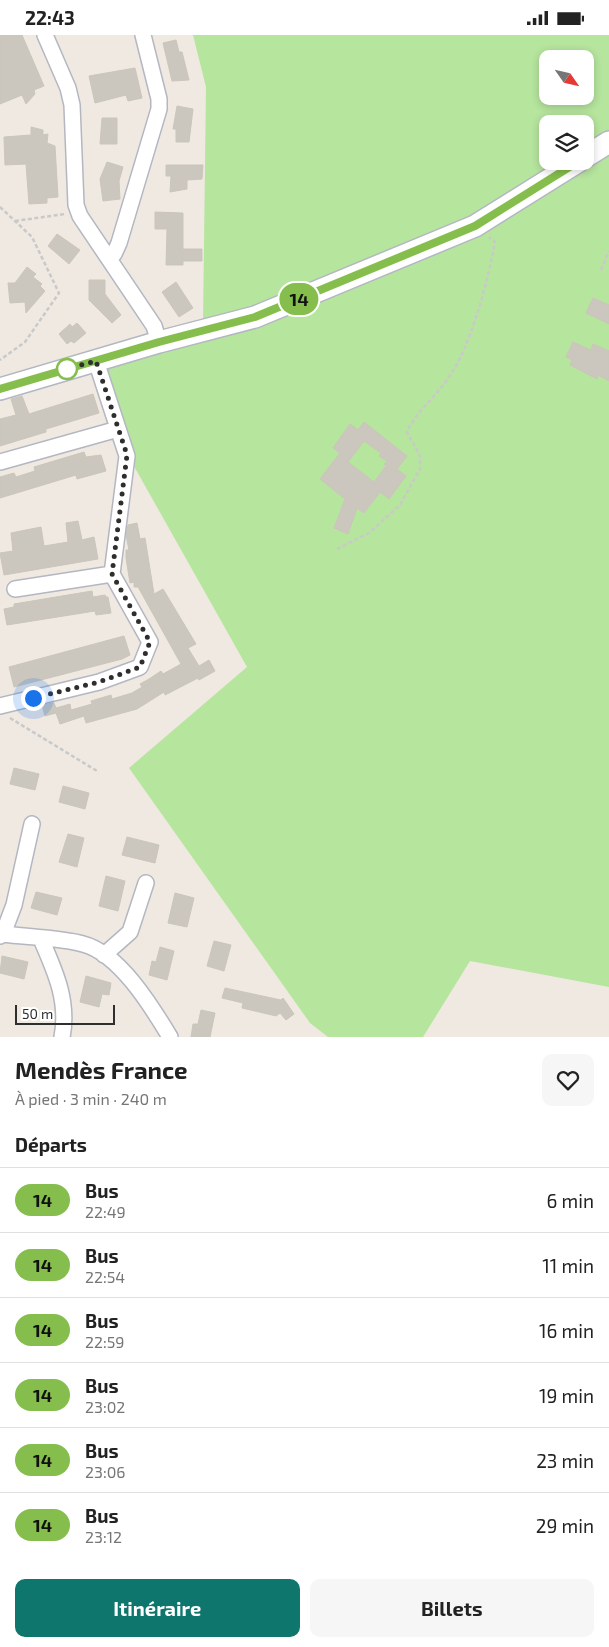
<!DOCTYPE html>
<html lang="fr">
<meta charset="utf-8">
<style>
body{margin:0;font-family:"Exo 2",sans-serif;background:#f6f6f6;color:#222;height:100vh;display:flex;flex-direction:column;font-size:19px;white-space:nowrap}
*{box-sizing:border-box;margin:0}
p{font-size:16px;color:#767676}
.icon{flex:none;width:28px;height:28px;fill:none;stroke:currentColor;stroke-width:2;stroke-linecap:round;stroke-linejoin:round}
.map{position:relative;height:1002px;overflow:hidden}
.panel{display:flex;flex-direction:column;background:#fff;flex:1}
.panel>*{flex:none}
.badge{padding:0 10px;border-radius:16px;font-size:18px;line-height:32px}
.needle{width:32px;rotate:124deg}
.controls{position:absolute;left:539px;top:15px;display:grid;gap:10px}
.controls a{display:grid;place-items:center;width:55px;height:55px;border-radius:10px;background:#fff;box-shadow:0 2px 8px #0003;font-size:25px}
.scale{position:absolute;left:15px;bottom:12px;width:100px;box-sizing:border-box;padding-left:5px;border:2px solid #2e2e2e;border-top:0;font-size:14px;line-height:18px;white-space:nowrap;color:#2e2e2e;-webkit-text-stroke:4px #fff;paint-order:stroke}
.you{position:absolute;width:25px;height:25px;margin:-12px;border:4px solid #fff;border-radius:50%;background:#1a73e8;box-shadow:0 0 0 8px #1a73e833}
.map>.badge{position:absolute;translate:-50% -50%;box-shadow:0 0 0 2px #fff}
h2{padding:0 15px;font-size:19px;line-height:45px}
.round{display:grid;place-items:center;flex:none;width:52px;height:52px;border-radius:10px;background:#f6f6f6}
.summary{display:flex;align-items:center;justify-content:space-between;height:85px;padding:0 15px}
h1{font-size:24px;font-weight:700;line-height:38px}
.action{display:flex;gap:10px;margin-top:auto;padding:10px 15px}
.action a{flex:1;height:58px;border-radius:10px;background:#0f766e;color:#fff;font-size:20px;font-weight:700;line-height:58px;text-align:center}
.action a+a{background:#f6f6f6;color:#222}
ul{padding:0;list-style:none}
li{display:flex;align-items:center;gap:15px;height:65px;padding:0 15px;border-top:1px solid #e0e0e0}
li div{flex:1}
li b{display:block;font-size:19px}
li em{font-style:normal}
li .badge{min-width:55px;font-weight:700;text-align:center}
.status{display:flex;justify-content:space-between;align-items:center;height:35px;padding:0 25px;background:#fff;direction:ltr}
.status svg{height:14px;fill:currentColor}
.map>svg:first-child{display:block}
</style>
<div class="status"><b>22:43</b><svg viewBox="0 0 49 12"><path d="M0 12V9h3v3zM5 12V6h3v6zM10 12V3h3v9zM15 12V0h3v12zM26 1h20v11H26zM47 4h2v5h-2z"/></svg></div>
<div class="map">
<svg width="609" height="1002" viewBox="0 0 609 1002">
<rect width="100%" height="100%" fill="#efe9e1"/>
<path fill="#b6e59e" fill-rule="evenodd" d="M193 0H609V952L470 926 423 1002H328L310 988 129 733 247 632 135 433 107 334 203 289 206 52ZM548 24H585V61H548ZM548 89H585V126H548Z"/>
<path fill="#cbc7bf" stroke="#cbc5ba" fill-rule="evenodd" d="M0 0H22L44 51 34 55 35 59 26 69 22 60 0 69Z
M176 5 179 17H182L189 45 172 46 163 8Z
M135 33 142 63 128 66 126 60 95 68 89 41Z
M177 71 193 74 189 107H176V94H173Z
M102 83H117V109H100Z
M31 92 43 95V100L48 99 47 108 55 111 58 162 47 163V168L29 169 26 129 5 130 4 102 31 100Z
M107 127 123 132 119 146 120 164 103 166 100 144Z
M166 130H203L202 144 187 145V154L170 157 171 141H166Z
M155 177 183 178V214H202V226H183V230H166L167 194H155Z
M57 199 80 215 69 229 48 211Z
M27 232 36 239 33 242 42 249 40 251 45 256 26 278 25 267 10 268 8 248H15Z
M89 245H105V259L121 280 112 288 89 265Z
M176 247 193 273 179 282 162 257Z
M593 263 609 270V289L586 278Z
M77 288 86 298 74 308 71 306 67 309 59 299 70 289 72 292Z
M573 307 591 315 593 309 609 316V346L598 340 597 344 570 330 572 325 566 322Z
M93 359 99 378 46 394V397L0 411V384L16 380 11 364 22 361 29 379Z
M364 387 407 421 397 434 406 441 389 464 380 457 364 478 357 473 348 499 334 493 345 464 320 444 340 418 333 413 350 389 358 395ZM364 406 381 418 379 421 387 426 384 429 386 431 374 447 348 427Z
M84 417 86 422 101 420 106 436 77 444 76 440 0 463V442L14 438 16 442 35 436 34 432Z
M78 486 82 505 94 502 98 524 4 540 0 518 13 516 11 498 41 492 44 511 68 507 66 488Z
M137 488 140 504 145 503 154 559 163 554 196 609 188 613 199 631 209 625 215 636 199 645 198 643 165 660 164 657 137 674 86 688 84 681 60 689 56 678 45 681 42 670 54 668 56 673 70 669 71 675 92 669 91 666 111 660 112 664 132 658 142 652 140 649 149 644 161 636 163 639 181 629 138 552H134V547L130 548 126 523V515H129L126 500 128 490Z
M92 556 93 562 105 560 106 562H108L111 578 96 580 95 576 7 590 4 574 14 572V569Z
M124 601 130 620 122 624 14 652 9 632Z
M14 733 39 739 35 755 10 749Z
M63 751 89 758 85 774 59 767Z
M68 799 84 803 77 832 59 827Z
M127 802 159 810 155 828 122 820Z
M106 841 125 846 118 876 99 871Z
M36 857 62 863 57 880 31 873Z
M175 858 194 863 187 892 168 888Z
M214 906 231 910 224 936 207 931Z
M160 912 174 916 167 945 149 940 152 926 156 927Z
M2 921 28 927 24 944 0 938Z
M86 941 111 948 109 960 102 959 99 972 80 967Z
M225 953 281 965 283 963 294 979 286 985 280 978 276 981 242 973 243 968 222 963Z
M201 975 215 978 210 1002H191L193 989H198Z"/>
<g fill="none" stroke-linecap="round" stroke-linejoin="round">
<g stroke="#b4b7c1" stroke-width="18">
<path id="street" d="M45 0 68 53 72 70 76 170 80 181 154 291 159 307
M109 223 114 219 119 208 159 74V64L143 0
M0 427 118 394
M15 554 112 539
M0 671 99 647 140 632 150 607 112 539 127 421 96 326
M3 899 14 870 32 789
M0 901 3 899C26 902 62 903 83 909 119 918 152 972 170 1002
M41 904C55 936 69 966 62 1002
M104 920 130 897 146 848"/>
</g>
<g stroke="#b4b7c1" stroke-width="24">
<path id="secondary" d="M585 122 609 107
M0 354 159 307 255 282 475 191 579 126"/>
</g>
<path stroke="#c9c9c9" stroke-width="2.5" stroke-dasharray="4 2.5" stroke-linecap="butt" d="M0 172 32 202 59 258 25 307 0 325
M15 186 65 179
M601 235 609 216
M337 514 369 498 400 470 420 434V421L407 397C417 375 436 362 449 342 471 311 488 245 495 207L489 202
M10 683 97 736"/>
<use href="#street" stroke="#fff" stroke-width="15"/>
<use href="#secondary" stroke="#fff" stroke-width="21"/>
</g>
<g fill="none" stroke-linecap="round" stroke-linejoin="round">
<g stroke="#fff" stroke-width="11">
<path id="line" d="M0 354 159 307 255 282 475 191 579 126"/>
</g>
<use href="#line" stroke="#85be4c" stroke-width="8"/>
<path stroke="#2e2e2e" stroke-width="5" stroke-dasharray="0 9" d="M33 663 99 647 140 632 150 607 112 539 127 420 96 326 62 335 67 334"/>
</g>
<circle fill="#fff" stroke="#85be4c" stroke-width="2.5" cx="67" cy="334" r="10"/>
</svg>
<div class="controls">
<a><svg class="needle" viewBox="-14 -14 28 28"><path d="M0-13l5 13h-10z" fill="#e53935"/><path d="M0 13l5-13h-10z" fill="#767676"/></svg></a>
<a><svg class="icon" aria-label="layers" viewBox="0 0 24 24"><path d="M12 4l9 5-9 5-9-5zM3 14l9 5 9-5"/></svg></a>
</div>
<div class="scale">50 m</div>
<div class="you" style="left:33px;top:663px"></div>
<b class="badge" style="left:299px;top:264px;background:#85be4c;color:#111">14</b>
</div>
<section class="panel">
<div class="summary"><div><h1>Mendès France</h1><p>À pied · 3 min · 240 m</p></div><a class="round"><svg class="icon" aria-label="heart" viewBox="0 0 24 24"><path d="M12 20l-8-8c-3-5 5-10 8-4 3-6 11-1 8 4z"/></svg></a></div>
<h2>Départs</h2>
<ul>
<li><span class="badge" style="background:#85be4c;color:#111">14</span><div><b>Bus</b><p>22:49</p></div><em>6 min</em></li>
<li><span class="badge" style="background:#85be4c;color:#111">14</span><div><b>Bus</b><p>22:54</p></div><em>11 min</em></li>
<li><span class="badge" style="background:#85be4c;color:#111">14</span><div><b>Bus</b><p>22:59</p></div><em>16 min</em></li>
<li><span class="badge" style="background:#85be4c;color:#111">14</span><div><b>Bus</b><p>23:02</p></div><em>19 min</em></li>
<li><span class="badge" style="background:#85be4c;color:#111">14</span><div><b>Bus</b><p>23:06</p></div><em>23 min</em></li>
<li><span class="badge" style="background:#85be4c;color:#111">14</span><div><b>Bus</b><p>23:12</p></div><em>29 min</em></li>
</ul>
<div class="action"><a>Itinéraire</a><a>Billets</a></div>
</section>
